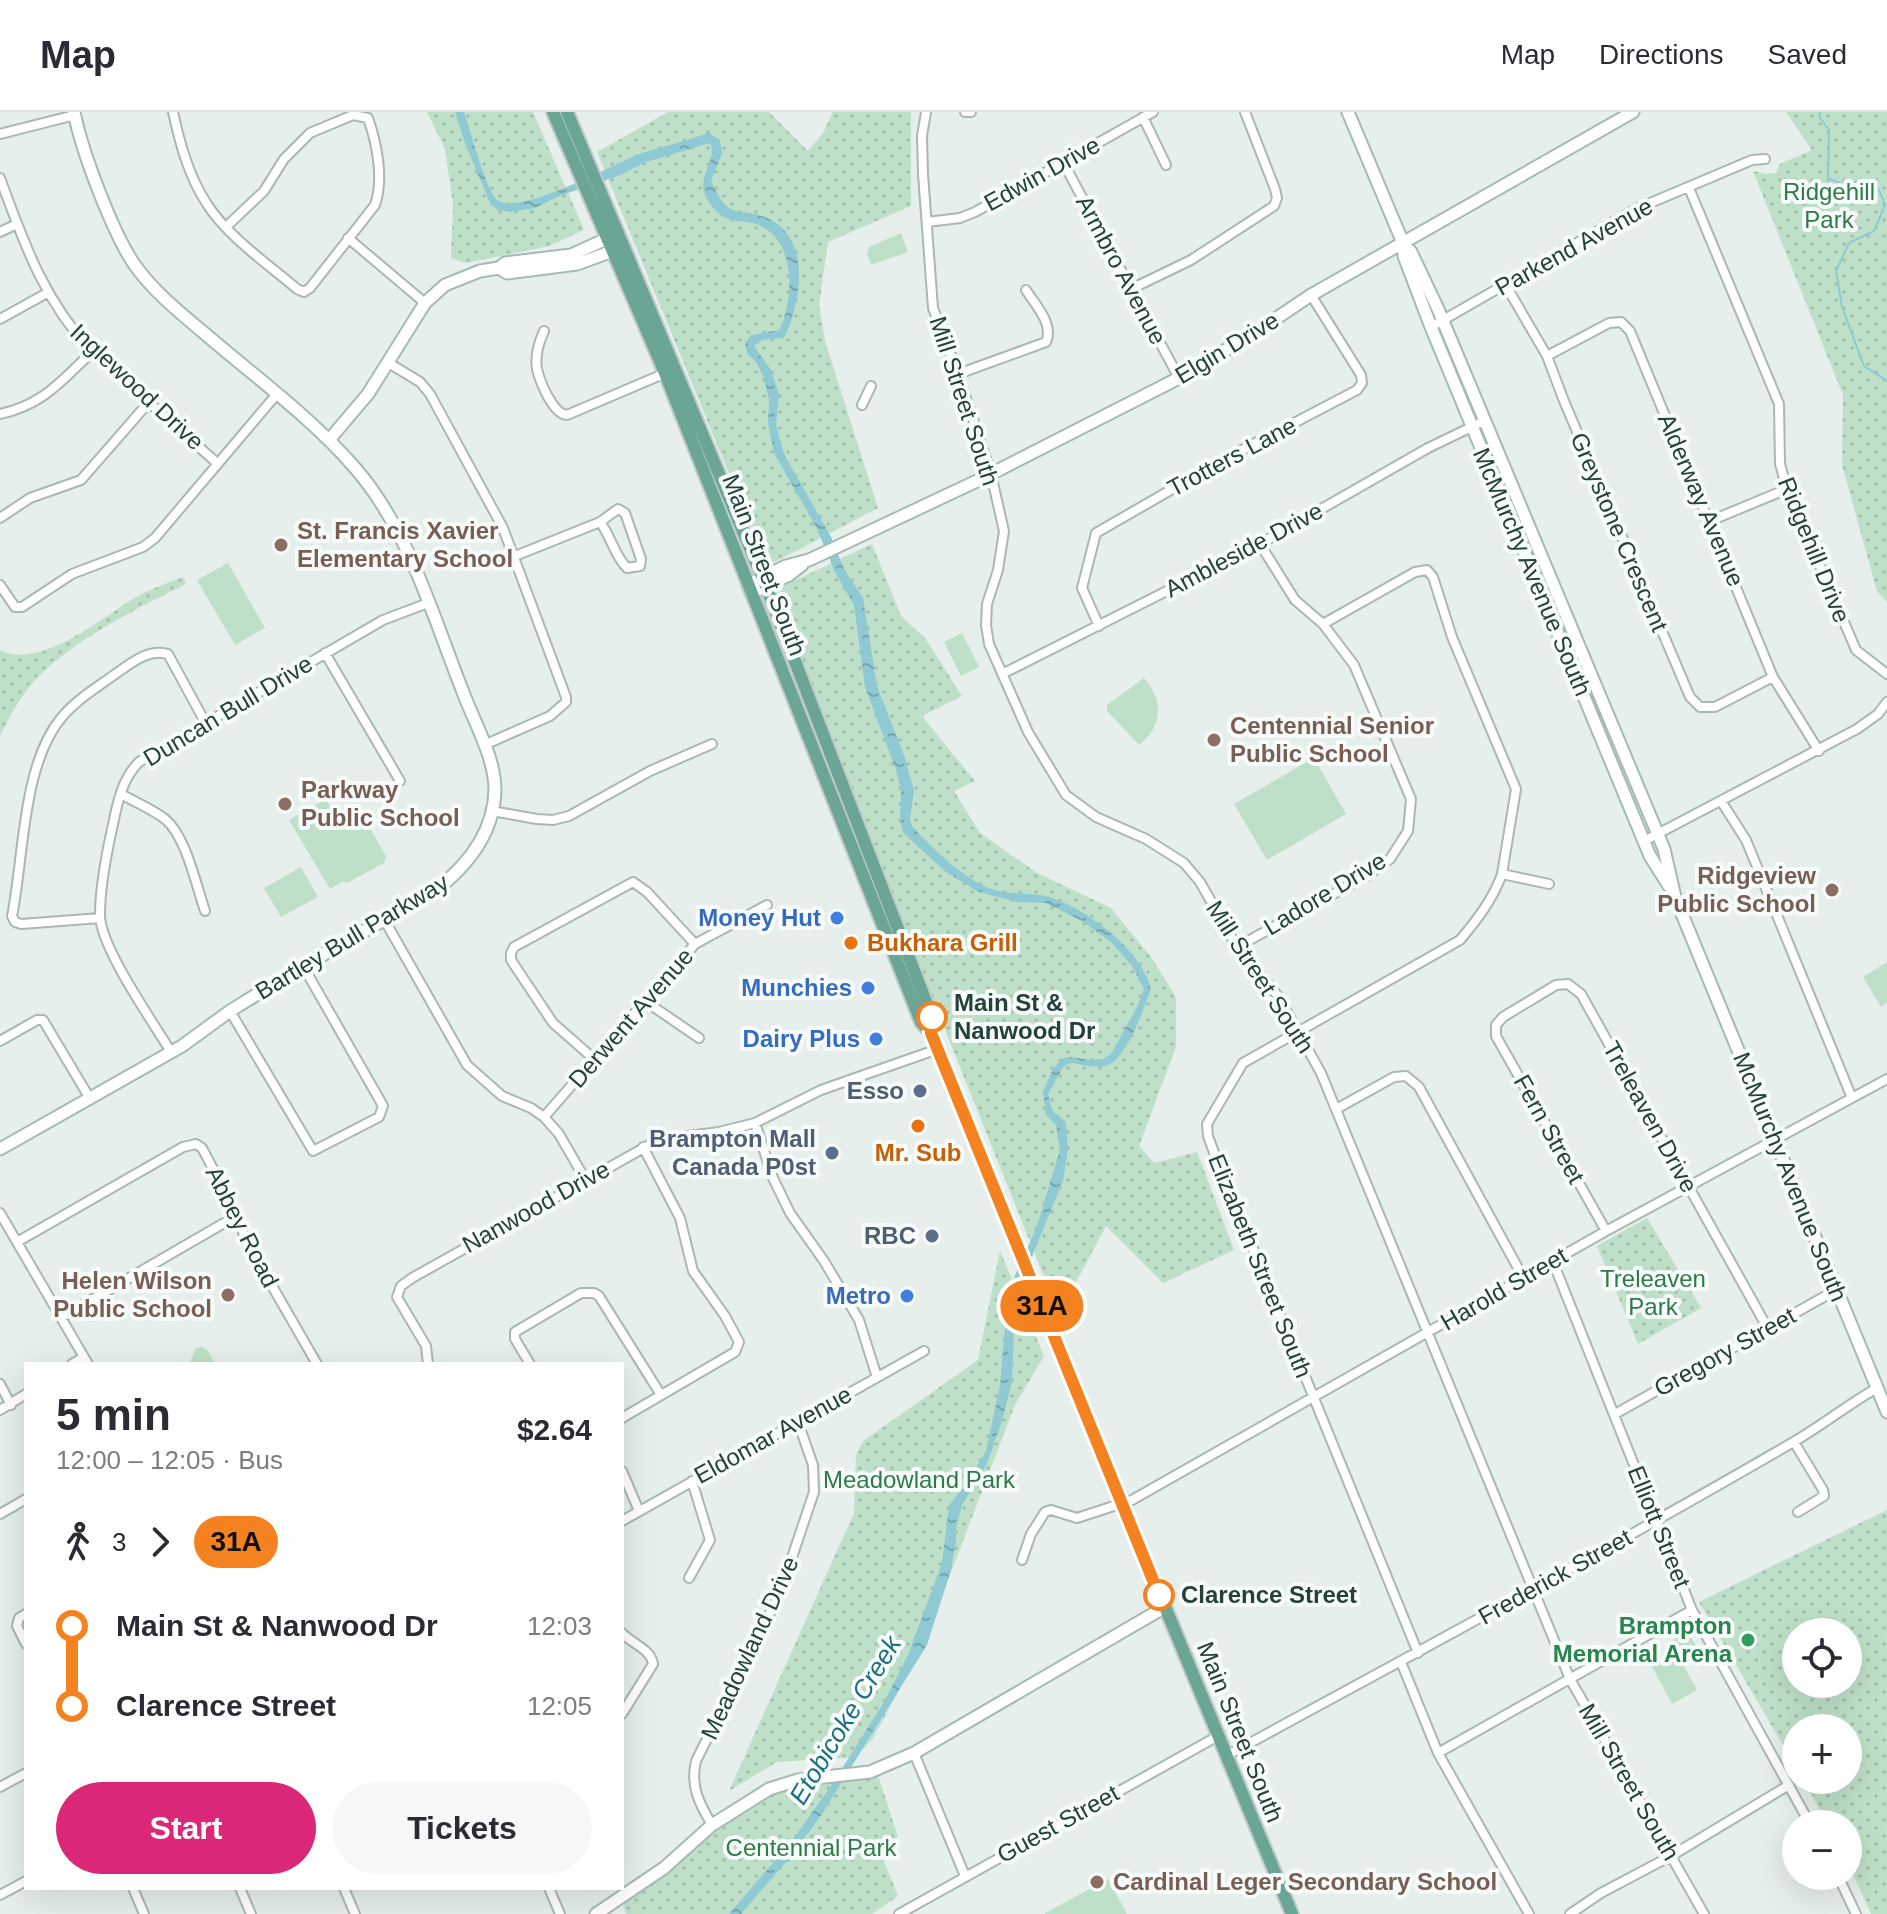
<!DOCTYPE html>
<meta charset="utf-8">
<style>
body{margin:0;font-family:Arial,sans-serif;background:#f7f7f7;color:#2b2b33;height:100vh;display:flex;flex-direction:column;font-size:30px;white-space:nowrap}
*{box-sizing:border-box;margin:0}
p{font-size:26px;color:#7c7c81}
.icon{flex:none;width:44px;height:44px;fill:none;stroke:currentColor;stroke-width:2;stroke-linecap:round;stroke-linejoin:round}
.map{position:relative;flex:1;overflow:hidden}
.details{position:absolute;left:24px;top:1250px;width:600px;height:528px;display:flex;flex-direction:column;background:#fff;border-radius:0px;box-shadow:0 8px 32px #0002}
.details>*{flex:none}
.badge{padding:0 16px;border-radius:26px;font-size:28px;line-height:52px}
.buttons{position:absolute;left:1782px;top:1506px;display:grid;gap:16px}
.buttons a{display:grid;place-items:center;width:80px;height:80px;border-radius:50%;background:#fff;box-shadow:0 8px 32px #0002;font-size:40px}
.map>.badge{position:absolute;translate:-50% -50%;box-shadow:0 0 0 4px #fff}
.legs{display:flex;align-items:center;gap:12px;height:88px;padding:0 32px;font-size:26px}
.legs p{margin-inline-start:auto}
.head{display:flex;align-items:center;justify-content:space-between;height:136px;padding:0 32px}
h1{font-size:44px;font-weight:700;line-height:60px}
.action{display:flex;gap:16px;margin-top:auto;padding:16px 32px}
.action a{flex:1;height:92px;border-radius:48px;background:#db2777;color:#fff;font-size:32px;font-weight:700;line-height:92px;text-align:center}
.action a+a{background:#f7f7f7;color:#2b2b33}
ul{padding:0 32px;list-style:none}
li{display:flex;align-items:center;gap:28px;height:80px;font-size:30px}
li i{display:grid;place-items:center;width:12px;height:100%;margin:0 10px;background:currentColor}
li i::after{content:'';width:20px;height:20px;margin:-10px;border:6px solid;border-radius:50%;background:#fff}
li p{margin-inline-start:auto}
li:first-child i{background:linear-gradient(#0000 50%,currentColor 0)}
li:last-child i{background:linear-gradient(currentColor 50%,#0000 0)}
header{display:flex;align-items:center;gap:48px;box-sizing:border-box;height:112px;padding:0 40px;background:#fff;border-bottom:2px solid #e1e1e2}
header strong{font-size:38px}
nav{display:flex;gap:44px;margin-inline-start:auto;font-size:28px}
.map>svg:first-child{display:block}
</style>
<header>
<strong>Map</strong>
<nav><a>Map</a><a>Directions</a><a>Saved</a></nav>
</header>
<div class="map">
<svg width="1887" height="1802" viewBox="0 0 1887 1802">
<defs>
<pattern id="park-dots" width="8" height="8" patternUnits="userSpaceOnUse" patternTransform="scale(2)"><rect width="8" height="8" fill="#bfe0c8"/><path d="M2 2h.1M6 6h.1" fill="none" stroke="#a4c1ad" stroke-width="1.8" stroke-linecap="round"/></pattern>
<pattern id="water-ripples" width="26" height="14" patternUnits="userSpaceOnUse" patternTransform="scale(2)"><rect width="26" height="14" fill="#8ec9d4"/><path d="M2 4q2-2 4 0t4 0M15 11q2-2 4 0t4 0" fill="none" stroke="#74a5ad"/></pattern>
</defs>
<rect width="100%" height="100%" fill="#e6efeb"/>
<path fill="#bfe0c8" d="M901 121 908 140 871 153 867 141 869 135Z
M228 451 265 516 235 533 197 468Z
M962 521 979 555 961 564 944 530Z
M1144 566C1164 588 1163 614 1139 633L1107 599V593Z
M1314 646 1346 702 1267 748 1234 692Z
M326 687 341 712 353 707 364 706 386 744 384 751 347 771 343 769 330 777 289 708Z
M301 755 318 785 281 805 264 776Z
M1887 850V891L1881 895 1863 865Z
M202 1235 209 1240 215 1252H189L196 1236Z
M1683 1520 1688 1521 1703 1543 1692 1550H1682L1697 1578 1672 1592 1651 1553 1670 1543 1666 1535Z
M1108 1767 1127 1802H1045V1801Z"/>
<path fill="url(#park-dots)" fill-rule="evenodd" d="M427 0H533L584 118 549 134 466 151 451 146 453 93 445 37Z
M668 0H769L808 39 823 21 833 0H911V94L828 130 819 193 825 229 878 396 767 454 597 40Z
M1786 0H1887V490L1877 479 1842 353 1843 283 1753 59 1766 62 1776 61 1780 52 1812 38Z
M872 432 901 504 925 526 962 584 922 604 975 669 954 679 980 721 1037 761 1111 796 1151 845 1176 885V935L1139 1034 1154 1051 1197 1040 1234 1138 1163 1171 1106 1114 1059 1202 935 893 789 515 777 477Z
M183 465 186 472C136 497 83 523 42 561 24 578 10 603 0 624V538C39 559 103 505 136 485 151 477 167 471 183 465Z
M1647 1106 1701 1196 1638 1232 1597 1134Z
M1000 1139 1044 1244 1015 1293 922 1536 872 1628 855 1645 777 1650 729 1679 854 1401 856 1343 863 1329 978 1248Z
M1887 1398V1802H1871L1848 1751V1712H1828L1803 1668H1848V1616H1796V1655L1699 1490ZM1796 1520H1848V1572H1796Z
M878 1663 898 1725 878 1735 898 1784 872 1802H626L623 1794 626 1790 724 1711 778 1676Z"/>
<path fill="url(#water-ripples)" d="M455 0H464C471 20 484 72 496 87 515 108 620 48 645 40 666 34 688 28 709 21L720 28 722 42 711 69C731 113 737 92 769 107 812 127 801 192 784 226L763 228 754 234 771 258 779 283 776 313 784 342 831 425 844 457 863 486 877 574 905 646 914 679 910 707 912 714C932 736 966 769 994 778 1012 783 1032 780 1049 785 1086 796 1142 838 1151 877 1145 894 1126 947 1108 953 1097 957 1081 952 1070 951L1063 955 1048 982 1052 998 1066 1010 1068 1037 1063 1069 1015 1185 1012 1270 1002 1309 987 1352 962 1393 956 1416V1428L951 1458 927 1533 822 1702 791 1744 741 1802H729L791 1730 831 1674 884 1590 908 1543 942 1451 949 1393 964 1375 986 1339 1000 1273 1008 1179 1036 1117 1060 1038 1056 1013 1046 1003 1043 980 1051 961 1061 947 1070 945 1092 948 1103 947 1111 942 1137 895 1144 877 1132 854 1112 831 1082 809 1046 791 1017 790 979 780 946 760 903 721 900 708 901 678 896 658 865 575 854 493 836 462 816 415 774 341 768 311 769 288 764 266 756 250 747 241 745 231 751 223 779 218C794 189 796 133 763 115 741 103 727 118 709 90 692 65 719 50 710 31L646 50 618 64 559 84 535 96 511 100 498 98 490 91 465 31Z"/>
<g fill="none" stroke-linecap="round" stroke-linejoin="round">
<path stroke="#8ec9d4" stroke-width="2" d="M1820 0 1819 4 1829 18 1828 66 1844 73 1862 68 1879 78 1885 93 1874 119 1849 131 1836 159 1842 195 1864 254 1887 269"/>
<g stroke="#a8b8b2" stroke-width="12">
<path id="street" d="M173 0C180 32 189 65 207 92 227 124 269 153 297 177L304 180 310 176 375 93C384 67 377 32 368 6L353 3 310 21 284 47 264 79 226 115
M926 0 922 24 923 62 933 196 958 262 991 362 1004 419 998 458 987 492 986 513 989 532 1028 620 1066 683 1096 705 1146 727 1184 751 1200 770 1237 835 1278 884 1321 961 1570 1567 1704 1802
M965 0H971
M1143 5 1166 53
M0 22 75 3
M1063 50 1179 266
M0 66C24 131 43 187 92 240L217 351
M1689 76 1779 292 1780 352 1787 377 1856 538 1887 562
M927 110 960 106 975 100 1153 0
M0 120 17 112
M348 126 425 191
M1505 172 1547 244 1564 289 1690 585 1700 595H1715L1773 565
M1131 177 1191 148 1274 94 1277 86 1275 77 1245 0
M0 207 47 181
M1431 215 1636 97 1752 48 1765 47
M544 219C539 230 535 245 537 257 540 270 553 302 567 303L668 260
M1547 244 1609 211 1621 210 1630 219 1773 565 1819 639
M387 250 420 270 430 282 503 416 566 585V590L550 604 484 633
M958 262 1046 230C1054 212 1036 194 1026 178
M862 293 871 274
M0 302C43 293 61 269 92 240
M0 406 30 386 81 368 149 290
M1710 409 1787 377
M515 444 600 410C611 424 614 443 627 456L640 454 641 447 625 401 618 397 600 410
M0 473 15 495H22L72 462 143 435 155 426 276 283
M1323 512 1415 460 1427 458 1433 465 1452 525 1516 677 1502 762C1493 787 1477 808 1460 828L1243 951 1207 1012 1208 1024 1216 1046 1418 1541
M1099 514 1082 476 1096 421 1221 349 1357 278 1362 271 1361 263 1311 183
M325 541 400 669
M1002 562 1260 432 1428 336 1484 309
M121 682C135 690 152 697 165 707 186 724 196 773 205 799
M1721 689 1746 728 1852 986
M492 699 537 707 553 708 569 704 650 659 712 632
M1644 729 1857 617 1878 602 1887 590
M1502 762 1549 772
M100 806 21 812 15 810 12 804C24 745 22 652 62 605 76 588 96 576 114 563 130 552 148 536 168 542L205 610
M385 809 467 953 502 984 531 996 544 1005 559 1022 585 1067
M1237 835 1368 763 1390 747 1408 719 1411 687 1354 553 1323 512 1295 488 1260 432
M645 889 699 926
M230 899 313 1039 379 1005 383 994 378 985 303 854
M0 929 37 908H43L89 985
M171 940C153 910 100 835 100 803 100 776 106 744 112 717 117 693 121 668 139 650L383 508 428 491
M594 947 553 911 511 848V841L514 835 633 770 647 780 695 832
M1338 996 1394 965 1406 964 1419 975 1524 1167
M544 1005 695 832 767 793
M755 1011 773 1066 790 1101 824 1149 859 1208 877 1265
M0 1101 88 1252
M1606 1119 1496 924V913L1503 905 1556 873 1568 872 1581 882 1767 1215
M17 1130 183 1035 196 1032 202 1036 239 1106 245 1127 317 1252
M1553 1150 1692 1498 1810 1712
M62 1205 224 1111 239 1106
M72 1252 84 1245
M428 1252 426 1234 397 1185 401 1174 412 1166 658 1028 719 1020 755 1011 821 978 938 937
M530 1252 515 1227V1220L581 1181H594L599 1184 661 1283
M0 1272 11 1293
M0 1298 26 1282
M1615 1302 1836 1178
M622 1306 735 1240 739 1230 725 1204 693 1159 680 1106 643 1035
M1794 1330 1823 1378 1824 1384 1798 1400
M622 1359 639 1399
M0 1402 26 1387
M622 1409 924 1239
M1022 1448 1031 1422 1045 1400 1051 1398 1077 1406 1132 1388 1606 1119 1887 967
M689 1466 710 1428 692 1369
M26 1502 19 1506 17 1514 26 1532
M622 1521C632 1532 651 1537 653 1552L622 1602
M1401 1550 1438 1641 1529 1802
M914 1641 965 1764
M1438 1641 1692 1498
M1226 1644C1415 1541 1604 1440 1790 1332 1820 1315 1847 1293 1877 1276
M0 1675 26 1661
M712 1713C699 1691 690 1674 696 1649L780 1481 814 1380 813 1353 798 1310
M1838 1764 1856 1802
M133 1776 144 1802
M240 1776 251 1802
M344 1776 355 1802
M549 1776 560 1802
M0 1783 26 1769
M899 1802 1218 1624
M1570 1802 1601 1781 1671 1744 1789 1673"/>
</g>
<g stroke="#a4bbb3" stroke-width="15">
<path id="secondary" d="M1348 0 1403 131 1411 140 1438 197 1664 737 1675 785 1887 1300
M1403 131 1404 144 1431 215 1650 744 1669 774
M499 156 507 161 577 152 618 137
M329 328 368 282 425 191 445 173 480 159 499 156 505 151 571 143 615 123
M748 473 786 454 809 448 979 368 1179 266 1256 220 1311 183 1633 0
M751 481 789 463 802 453
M0 1037 182 934 230 899 288 863 436 778C468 753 494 720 495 678 495 645 474 610 463 580 433 505 410 420 356 357 312 306 254 264 203 220 178 199 153 179 134 152 112 119 82 40 74 0
M596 1802 664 1756 712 1713 769 1677 798 1668 870 1660 914 1641 1165 1495"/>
</g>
<g stroke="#c2cac8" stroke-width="16">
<path id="primary" d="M553 0 665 261 921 910 931 921 938 937 1046 1207 1292 1802
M567 0 766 474 933 908 931 921"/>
</g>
<use href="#street" stroke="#fff" stroke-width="8"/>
<use href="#secondary" stroke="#fff" stroke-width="11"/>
<use href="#primary" stroke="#6aa596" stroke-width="12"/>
</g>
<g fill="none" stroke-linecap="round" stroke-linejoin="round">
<g stroke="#fff" stroke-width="18">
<path id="line-1" d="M932 905 931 921 1159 1483"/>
</g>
<use href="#line-1" stroke="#f58220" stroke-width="12"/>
</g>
<g fill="#8d6e63" stroke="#f7fbf9" stroke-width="3">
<circle cx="281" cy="433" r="8"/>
<circle cx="1214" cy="628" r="8"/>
<circle cx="285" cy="692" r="8"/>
<circle cx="1832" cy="778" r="8"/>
<circle cx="228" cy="1183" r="8"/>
<circle cx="1097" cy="1770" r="8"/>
</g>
<g fill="#3f7fe0" stroke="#f7fbf9" stroke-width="3">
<circle cx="837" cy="806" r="8"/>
<circle cx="868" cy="876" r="8"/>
<circle cx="876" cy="927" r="8"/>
<circle cx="907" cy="1184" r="8"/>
</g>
<g fill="#e8710a" stroke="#f7fbf9" stroke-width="3">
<circle cx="851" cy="831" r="8"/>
<circle cx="918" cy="1014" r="8"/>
</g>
<g fill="#fff" stroke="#f58220" stroke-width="4">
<circle cx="932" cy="905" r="14"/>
<circle cx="1159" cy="1483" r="14"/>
</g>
<g fill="#5c6f8a" stroke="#f7fbf9" stroke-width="3">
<circle cx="920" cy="979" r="8"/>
<circle cx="832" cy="1041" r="8"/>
<circle cx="932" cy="1124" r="8"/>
</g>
<circle fill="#2e9e5b" stroke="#f7fbf9" stroke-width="3" cx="1748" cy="1528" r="8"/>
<g text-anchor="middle" stroke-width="8" stroke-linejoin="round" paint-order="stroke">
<g font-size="24" fill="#24423a" stroke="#f7fbf9">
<text transform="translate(1042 62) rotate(-29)" y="8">Edwin Drive</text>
<text transform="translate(1574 135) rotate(-29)" y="8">Parkend Avenue</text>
<text transform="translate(1121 158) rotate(62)" y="8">Armbro Avenue</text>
<text transform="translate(1227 236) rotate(-31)" y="8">Elgin Drive</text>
<text transform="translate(137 275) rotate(43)" y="8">Inglewood Drive</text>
<text transform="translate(964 289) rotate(72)" y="8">Mill Street South</text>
<text transform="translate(1232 345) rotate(-28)" y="8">Trotters Lane</text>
<text transform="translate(1701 388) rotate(67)" y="8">Alderway Avenue</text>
<text transform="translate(1619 420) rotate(67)" y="8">Greystone Crescent</text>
<text transform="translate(1244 438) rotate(-28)" y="8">Ambleside Drive</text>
<text transform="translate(1814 438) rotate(68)" y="8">Ridgehill Drive</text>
<text transform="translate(764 453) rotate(69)" y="8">Main Street South</text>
<text transform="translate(1532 460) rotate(67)" y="8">McMurchy Avenue South</text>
<text transform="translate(228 599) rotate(-31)" y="8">Duncan Bull Drive</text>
<text transform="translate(1325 782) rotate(-31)" y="8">Ladore Drive</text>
<text transform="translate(352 825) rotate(-31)" y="8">Bartley Bull Parkway</text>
<text transform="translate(1260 865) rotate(57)" y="8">Mill Street South</text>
<text transform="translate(631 906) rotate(-49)" y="8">Derwent Avenue</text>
<text transform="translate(1650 1005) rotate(61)" y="8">Treleaven Drive</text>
<text transform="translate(1549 1017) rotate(61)" y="8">Fern Street</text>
<text transform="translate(1790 1065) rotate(68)" y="8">McMurchy Avenue South</text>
<text transform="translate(536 1095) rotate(-29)" y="8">Nanwood Drive</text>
<text transform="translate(242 1115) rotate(63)" y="8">Abbey Road</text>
<text transform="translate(1260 1154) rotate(68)" y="8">Elizabeth Street South</text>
<text transform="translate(1504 1177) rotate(-30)" y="8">Harold Street</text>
<text transform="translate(1725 1240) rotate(-29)" y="8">Gregory Street</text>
<text transform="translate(773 1323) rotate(-29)" y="8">Eldomar Avenue</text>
<text transform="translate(1659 1415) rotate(68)" y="8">Elliott Street</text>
<text transform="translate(1555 1465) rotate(-29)" y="8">Frederick Street</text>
<text transform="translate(750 1536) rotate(-65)" y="8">Meadowland Drive</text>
<text transform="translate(1240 1620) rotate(68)" y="8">Main Street South</text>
<text transform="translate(1629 1670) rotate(60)" y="8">Mill Street South</text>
<text transform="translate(1058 1712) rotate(-29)" y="8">Guest Street</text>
</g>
<g font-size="24" fill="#2d7a4b" stroke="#f7fbf9">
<text x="1829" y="88">Ridgehill<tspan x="1829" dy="28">Park</tspan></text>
<text x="1653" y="1175">Treleaven<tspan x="1653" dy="28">Park</tspan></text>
<text x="919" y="1376">Meadowland Park</text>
<text x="811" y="1744">Centennial Park</text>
</g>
<g font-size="24" font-weight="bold" fill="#785e54" stroke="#f7fbf9" text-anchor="start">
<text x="297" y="427">St. Francis Xavier<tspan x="297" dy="28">Elementary School</tspan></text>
<text x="1230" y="622">Centennial Senior<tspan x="1230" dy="28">Public School</tspan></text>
<text x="301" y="686">Parkway<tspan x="301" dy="28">Public School</tspan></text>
<text x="1816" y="772" text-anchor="end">Ridgeview<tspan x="1816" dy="28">Public School</tspan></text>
<text x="212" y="1177" text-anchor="end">Helen Wilson<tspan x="212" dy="28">Public School</tspan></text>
<text x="1113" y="1778">Cardinal Leger Secondary School</text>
</g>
<g font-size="24" font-weight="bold" fill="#366cbe" stroke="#f7fbf9" text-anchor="end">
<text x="821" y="814">Money Hut</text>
<text x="852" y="884">Munchies</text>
<text x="860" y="935">Dairy Plus</text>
<text x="891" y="1192">Metro</text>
</g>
<g font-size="24" font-weight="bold" fill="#c56008" stroke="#f7fbf9" text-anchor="start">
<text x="867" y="839">Bukhara Grill</text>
<text x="918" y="1049" text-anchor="middle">Mr. Sub</text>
</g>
<g font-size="24" font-weight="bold" fill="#24423a" stroke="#f7fbf9" text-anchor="start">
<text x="954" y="899">Main St &amp;<tspan x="954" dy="28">Nanwood Dr</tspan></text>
<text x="1181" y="1491">Clarence Street</text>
</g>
<g font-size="24" font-weight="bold" fill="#4e5e75" stroke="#f7fbf9" text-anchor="end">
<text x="904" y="987">Esso</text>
<text x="816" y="1035">Brampton Mall<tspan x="816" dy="28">Canada P0st</tspan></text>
<text x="916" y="1132">RBC</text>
</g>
<g font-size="24" font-weight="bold" fill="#27864d" stroke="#f7fbf9" text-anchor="end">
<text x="1732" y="1522">Brampton<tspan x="1732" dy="28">Memorial Arena</tspan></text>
</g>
<g font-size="26" font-style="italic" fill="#1c6f80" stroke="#f7fbf9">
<text transform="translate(845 1608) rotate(-59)" y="9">Etobicoke Creek</text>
</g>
</g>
</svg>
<div class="buttons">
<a><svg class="icon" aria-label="locate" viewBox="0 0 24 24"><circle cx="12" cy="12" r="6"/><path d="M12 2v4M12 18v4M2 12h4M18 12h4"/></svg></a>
<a>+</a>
<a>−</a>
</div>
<b class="badge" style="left:1042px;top:1194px;background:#f58220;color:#111">31A</b>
<section class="details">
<div class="head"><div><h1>5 min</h1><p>12:00 – 12:05 · Bus</p></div><b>$2.64</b></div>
<div class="legs"><svg class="icon" aria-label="walk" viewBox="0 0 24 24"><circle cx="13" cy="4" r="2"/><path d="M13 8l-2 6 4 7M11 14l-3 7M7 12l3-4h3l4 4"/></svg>3<svg class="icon" aria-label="forward" viewBox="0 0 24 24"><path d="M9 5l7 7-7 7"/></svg><b class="badge" style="background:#f58220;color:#111">31A</b></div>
<ul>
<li><i style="color:#f58220"></i><b>Main St &amp; Nanwood Dr</b><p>12:03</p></li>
<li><i style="color:#f58220"></i><b>Clarence Street</b><p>12:05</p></li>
</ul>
<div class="action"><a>Start</a><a>Tickets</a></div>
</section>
</div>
